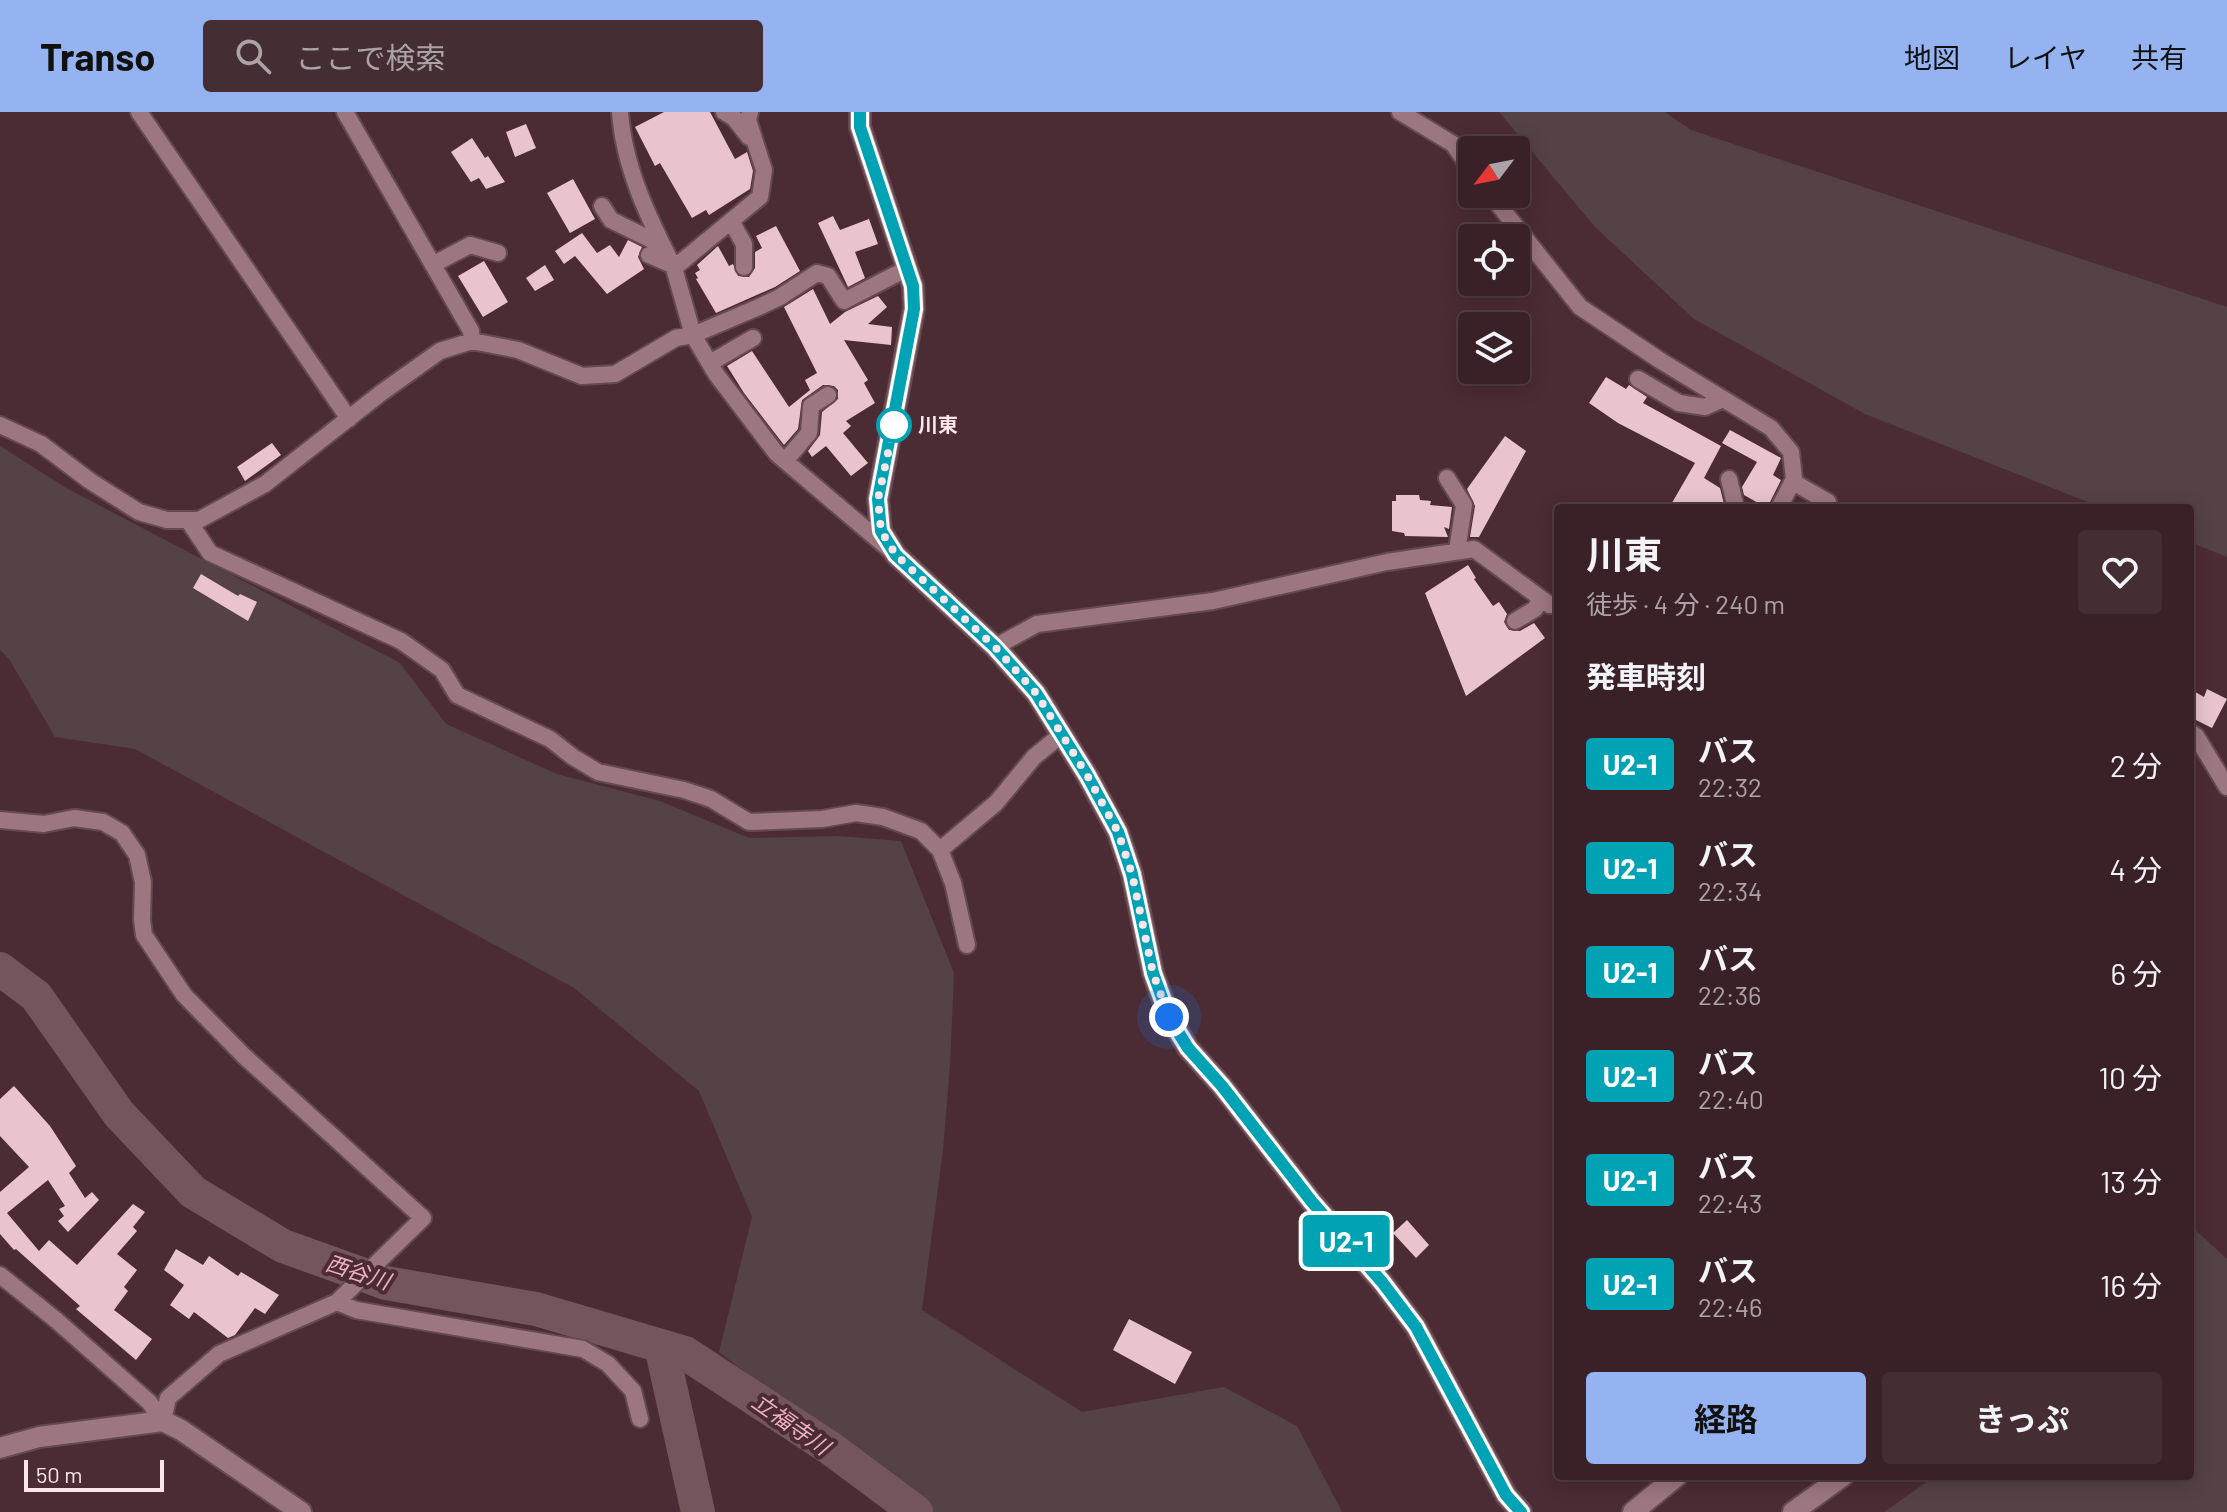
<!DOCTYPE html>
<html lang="ja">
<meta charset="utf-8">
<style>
body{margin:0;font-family:Barlow,"Noto Sans JP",sans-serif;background:#442e33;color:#f1f3f6;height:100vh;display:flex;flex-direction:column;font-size:30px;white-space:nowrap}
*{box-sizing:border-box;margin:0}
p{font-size:26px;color:#aba3a7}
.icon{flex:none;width:44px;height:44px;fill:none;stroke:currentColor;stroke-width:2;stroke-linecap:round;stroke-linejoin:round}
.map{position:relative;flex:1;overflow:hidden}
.drawer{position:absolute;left:1554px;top:392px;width:640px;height:976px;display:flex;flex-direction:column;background:#392127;border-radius:8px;box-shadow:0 4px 20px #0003,0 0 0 2px #533e44}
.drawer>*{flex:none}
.badge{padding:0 16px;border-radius:6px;font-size:28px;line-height:52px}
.needle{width:52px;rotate:238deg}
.controls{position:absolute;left:1458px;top:24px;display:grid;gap:16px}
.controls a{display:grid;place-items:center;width:72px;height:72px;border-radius:8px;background:#392127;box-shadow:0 4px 20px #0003,0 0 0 2px #533e44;font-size:40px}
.scale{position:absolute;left:24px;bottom:20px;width:140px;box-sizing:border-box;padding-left:8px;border:4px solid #fce6eb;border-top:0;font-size:22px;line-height:28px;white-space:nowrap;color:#fce6eb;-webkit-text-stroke:6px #4c2c34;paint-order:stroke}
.you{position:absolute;width:40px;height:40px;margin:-20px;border:6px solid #fff;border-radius:50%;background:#1a73e8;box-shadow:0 0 0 12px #1a73e833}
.map>.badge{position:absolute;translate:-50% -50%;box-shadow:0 0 0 4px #fff}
h2{padding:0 32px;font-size:30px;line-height:72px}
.round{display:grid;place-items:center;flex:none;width:84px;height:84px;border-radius:8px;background:#442e33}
.summary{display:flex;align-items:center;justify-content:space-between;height:136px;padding:0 32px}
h1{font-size:38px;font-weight:700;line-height:60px}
.button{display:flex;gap:16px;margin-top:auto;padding:16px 32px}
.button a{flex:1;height:92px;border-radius:8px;background:#95b2f1;color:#111;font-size:32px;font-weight:700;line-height:92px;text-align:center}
.button a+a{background:#442e33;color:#f1f3f6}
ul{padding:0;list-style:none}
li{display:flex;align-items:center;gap:24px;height:104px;padding:0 32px}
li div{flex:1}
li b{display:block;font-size:30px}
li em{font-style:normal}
li .badge{min-width:88px;font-weight:700;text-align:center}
header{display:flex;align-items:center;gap:48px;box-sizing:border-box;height:112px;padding:0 40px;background:#95b2f1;color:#111}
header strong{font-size:38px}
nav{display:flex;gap:44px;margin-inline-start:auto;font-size:28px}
.search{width:560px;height:72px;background:#442e33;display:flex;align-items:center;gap:20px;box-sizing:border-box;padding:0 28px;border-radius:8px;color:#aba3a7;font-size:30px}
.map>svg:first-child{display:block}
</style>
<header>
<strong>Transo</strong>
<div class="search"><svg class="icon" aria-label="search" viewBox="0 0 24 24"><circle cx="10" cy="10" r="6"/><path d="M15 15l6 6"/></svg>ここで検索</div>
<nav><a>地図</a><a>レイヤ</a><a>共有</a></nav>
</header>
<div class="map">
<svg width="2227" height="1400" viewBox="0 0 2227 1400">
<rect width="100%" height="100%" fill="#4c2c34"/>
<path fill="#544246" d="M1499 0H1665L1691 18 2227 195V445L2190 430V396H2103L1865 302 1694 207 1595 115Z
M0 334 68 377 400 551 446 612 557 662 660 689 749 726 838 724 901 729 954 861 950 953 943 1038 922 1198 1082 1300 1224 1275 1297 1314 1342 1400H930L906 1385 719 1240 752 1105 699 979 574 876 135 637 55 625 9 547 0 538Z
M2190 1113 2227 1147V1400H1884L1935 1364H2190Z"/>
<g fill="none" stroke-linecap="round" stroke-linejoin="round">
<path stroke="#75555c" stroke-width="34" d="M0 857 36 884 119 1002 193 1080 283 1134 386 1171 536 1197 685 1241 830 1336 916 1400
M661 1234 698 1400"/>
</g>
<path fill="#e9c4cc" d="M664 0H710L735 47 747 40 753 59 750 77 709 103 706 98 692 106 660 51 655 54 635 15Z
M526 12 536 36 515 45 506 20Z
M472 26 485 46 488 44 505 70 486 77 479 66 471 70 451 40Z
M573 67 595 107 570 121 547 81Z
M833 104 840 118 869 107 878 132 855 140 865 166 848 175 818 111Z
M776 114 800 159 775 175 716 201 696 167 698 166 695 161 700 158 697 153 718 134 729 154 733 152 738 164 749 165 755 156V140L762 136 756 124Z
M582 121 597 141 610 133 619 145 628 128 642 135 638 145 644 157 607 182 575 144 564 152 555 139Z
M484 149 508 190 483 205 458 164Z
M545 153 554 168 535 179 526 166Z
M813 177 830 212 845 200 878 184 887 195 868 212 892 215 891 233 844 228 868 268 864 271 875 291 846 309 851 314 843 321 868 351 851 364 826 334 812 345 808 339 820 323 822 300 838 287V278L834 274 823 273 802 288 798 317 784 333 744 281 727 254 752 239 789 295 810 278 805 268 817 261 784 195Z
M1606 265 1626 277 1629 273 1647 285 1643 291 1721 334 1704 366 1720 376 1724 392 1721 396H1669L1695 351 1618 311 1589 291Z
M1730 318 1781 346 1773 363 1781 368 1767 396 1744 383 1742 375 1757 350 1722 331Z
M1505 324 1526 339 1479 425H1470L1475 394 1467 377Z
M272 331 281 343 245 369 237 355Z
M1396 383H1419L1420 388 1431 389 1430 393 1452 395 1449 417 1444 415 1448 425 1405 424 1404 421 1392 419V389H1396Z
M1468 453 1476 466 1474 467 1493 494 1499 490 1507 502 1504 510 1509 518 1520 519 1534 511 1545 526 1466 584 1425 481Z
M201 462 238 484 240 482 257 490 248 509 193 476Z
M2190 577 2204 585 2207 577 2227 587 2212 616 2190 605Z
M14 974 50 1014 76 1054 69 1061 85 1086 92 1080 99 1088 68 1120 58 1109 64 1104 59 1097 65 1094 48 1068 7 1101 39 1139 49 1128 77 1153 133 1092 145 1100 133 1115 137 1119 117 1142 137 1158 124 1175 128 1179 114 1198 152 1227 136 1248 76 1197 80 1194 16 1137 14 1138 0 1122V1080L29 1055 0 1024V987Z
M1407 1108 1429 1133 1416 1146 1393 1121Z
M176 1137 203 1153 209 1144 238 1164 241 1160 279 1183 265 1202 255 1196 235 1223 228 1226 194 1200 189 1207 170 1193 184 1173 164 1158Z
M1129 1207 1192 1240 1175 1272 1113 1238Z"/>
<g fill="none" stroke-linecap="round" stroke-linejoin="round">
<g stroke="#654a52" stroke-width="20">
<path id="minor" d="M139 0 349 307
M345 0 471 219 472 229
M620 0C624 56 649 107 674 156
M724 0 734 6 749 25
M750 0 748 8 764 58 760 85 674 156 693 223 716 262 777 342 889 437
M1400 0 1453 32 1472 59
M1490 82 1580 195 1661 249 1771 316 1791 340 1794 367 1779 396
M602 94 611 108 662 133
M731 109 744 132V155
M649 143 672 153
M434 152 470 133 498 141
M710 251 753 226
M1638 267 1679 291 1705 295 1723 287
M0 313 41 332 90 369 139 400 167 408H199L265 372 381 281 440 239 472 229 518 238 582 264 615 262 676 226 693 223 761 194 780 185 817 161 828 164 844 189 908 156
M785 349 809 321 811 294 828 283
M1447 366 1464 393 1457 439
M1729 367 1736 396
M1793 370 1828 390
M188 408 210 441 401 529 442 558 457 583 550 627 573 645 598 660 684 678 711 687 749 710 822 707 856 701 883 705 921 719 940 738 996 691 1034 645 1062 622
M1515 509 1535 497 1540 487
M995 535 1037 512 1213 489 1387 450 1474 437 1550 493 1558 492
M2190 620 2196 624 2227 675
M0 708 44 712 74 706 103 710 122 721 137 743 143 770 142 808 144 823 184 883 244 944 423 1106 337 1190 219 1242 168 1286 163 1309
M940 738 953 771 967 833
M0 1163 56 1208 149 1290 163 1309
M337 1190 356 1198 583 1237 608 1252 633 1279 640 1307"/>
</g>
<g stroke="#654a52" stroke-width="24">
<path id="tertiary" d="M860 0V15L913 174 914 197 878 387 881 419 896 443 995 535 1036 581 1087 663 1118 720 1132 762 1153 861 1169 905 1188 936 1222 974 1312 1090 1382 1170 1416 1215 1506 1383 1521 1400
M0 1336 39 1325 163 1309 181 1318 301 1400
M1633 1400 1677 1364
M1793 1400 1843 1364"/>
</g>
<use href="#minor" stroke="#9c777f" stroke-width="16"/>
<use href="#tertiary" stroke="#9c777f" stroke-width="20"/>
</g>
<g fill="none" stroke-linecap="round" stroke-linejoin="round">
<g stroke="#fff" stroke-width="18">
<path id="line" d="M860 0V15L913 174 914 197 878 387 881 419 896 443 995 535 1036 581 1087 663 1118 720 1132 762 1153 861 1169 905 1188 936 1222 974 1312 1090 1382 1170 1416 1215 1506 1383 1521 1400"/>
</g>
<use href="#line" stroke="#00a3b4" stroke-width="12"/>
<path stroke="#fce6eb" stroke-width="8" stroke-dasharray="0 14.4" d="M894 313 878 387 881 419 896 443 995 535 1036 581 1087 663 1118 720 1132 762 1153 861 1169 905"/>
</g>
<circle fill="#fff" stroke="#00a3b4" stroke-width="4" cx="894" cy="313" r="16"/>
<g text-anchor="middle" stroke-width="8" stroke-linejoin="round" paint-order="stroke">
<g font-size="20" font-weight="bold" fill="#fce6eb" stroke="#4c2c34" text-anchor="start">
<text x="918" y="320">川東</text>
</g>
<g font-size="22" font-style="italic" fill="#edb0be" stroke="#4c2c34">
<text transform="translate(358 1160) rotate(18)" y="8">西谷川</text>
<text transform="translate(791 1312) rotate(35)" y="8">立福寺川</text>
</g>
</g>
</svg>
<div class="controls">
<a><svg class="needle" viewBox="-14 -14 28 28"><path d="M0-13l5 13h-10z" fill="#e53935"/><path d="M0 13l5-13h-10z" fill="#aba3a7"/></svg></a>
<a><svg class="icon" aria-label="locate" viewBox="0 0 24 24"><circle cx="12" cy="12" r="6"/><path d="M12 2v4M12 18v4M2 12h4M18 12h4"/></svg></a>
<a><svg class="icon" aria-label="layers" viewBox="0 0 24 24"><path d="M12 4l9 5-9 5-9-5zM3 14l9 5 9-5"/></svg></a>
</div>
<div class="scale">50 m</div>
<div class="you" style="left:1169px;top:905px"></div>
<b class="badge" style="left:1346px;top:1129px;background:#00a3b4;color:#fff">U2-1</b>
<section class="drawer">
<div class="summary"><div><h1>川東</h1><p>徒歩 · 4 分 · 240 m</p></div><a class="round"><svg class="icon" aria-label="heart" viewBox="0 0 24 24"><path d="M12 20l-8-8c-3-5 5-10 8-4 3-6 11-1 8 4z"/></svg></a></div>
<h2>発車時刻</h2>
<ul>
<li><span class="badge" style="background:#00a3b4;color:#fff">U2-1</span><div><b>バス</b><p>22:32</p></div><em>2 分</em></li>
<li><span class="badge" style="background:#00a3b4;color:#fff">U2-1</span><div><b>バス</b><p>22:34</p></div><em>4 分</em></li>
<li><span class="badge" style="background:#00a3b4;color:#fff">U2-1</span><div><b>バス</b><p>22:36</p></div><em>6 分</em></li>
<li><span class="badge" style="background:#00a3b4;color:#fff">U2-1</span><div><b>バス</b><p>22:40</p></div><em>10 分</em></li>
<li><span class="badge" style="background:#00a3b4;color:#fff">U2-1</span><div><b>バス</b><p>22:43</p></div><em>13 分</em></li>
<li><span class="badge" style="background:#00a3b4;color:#fff">U2-1</span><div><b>バス</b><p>22:46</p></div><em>16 分</em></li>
</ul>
<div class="button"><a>経路</a><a>きっぷ</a></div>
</section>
</div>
